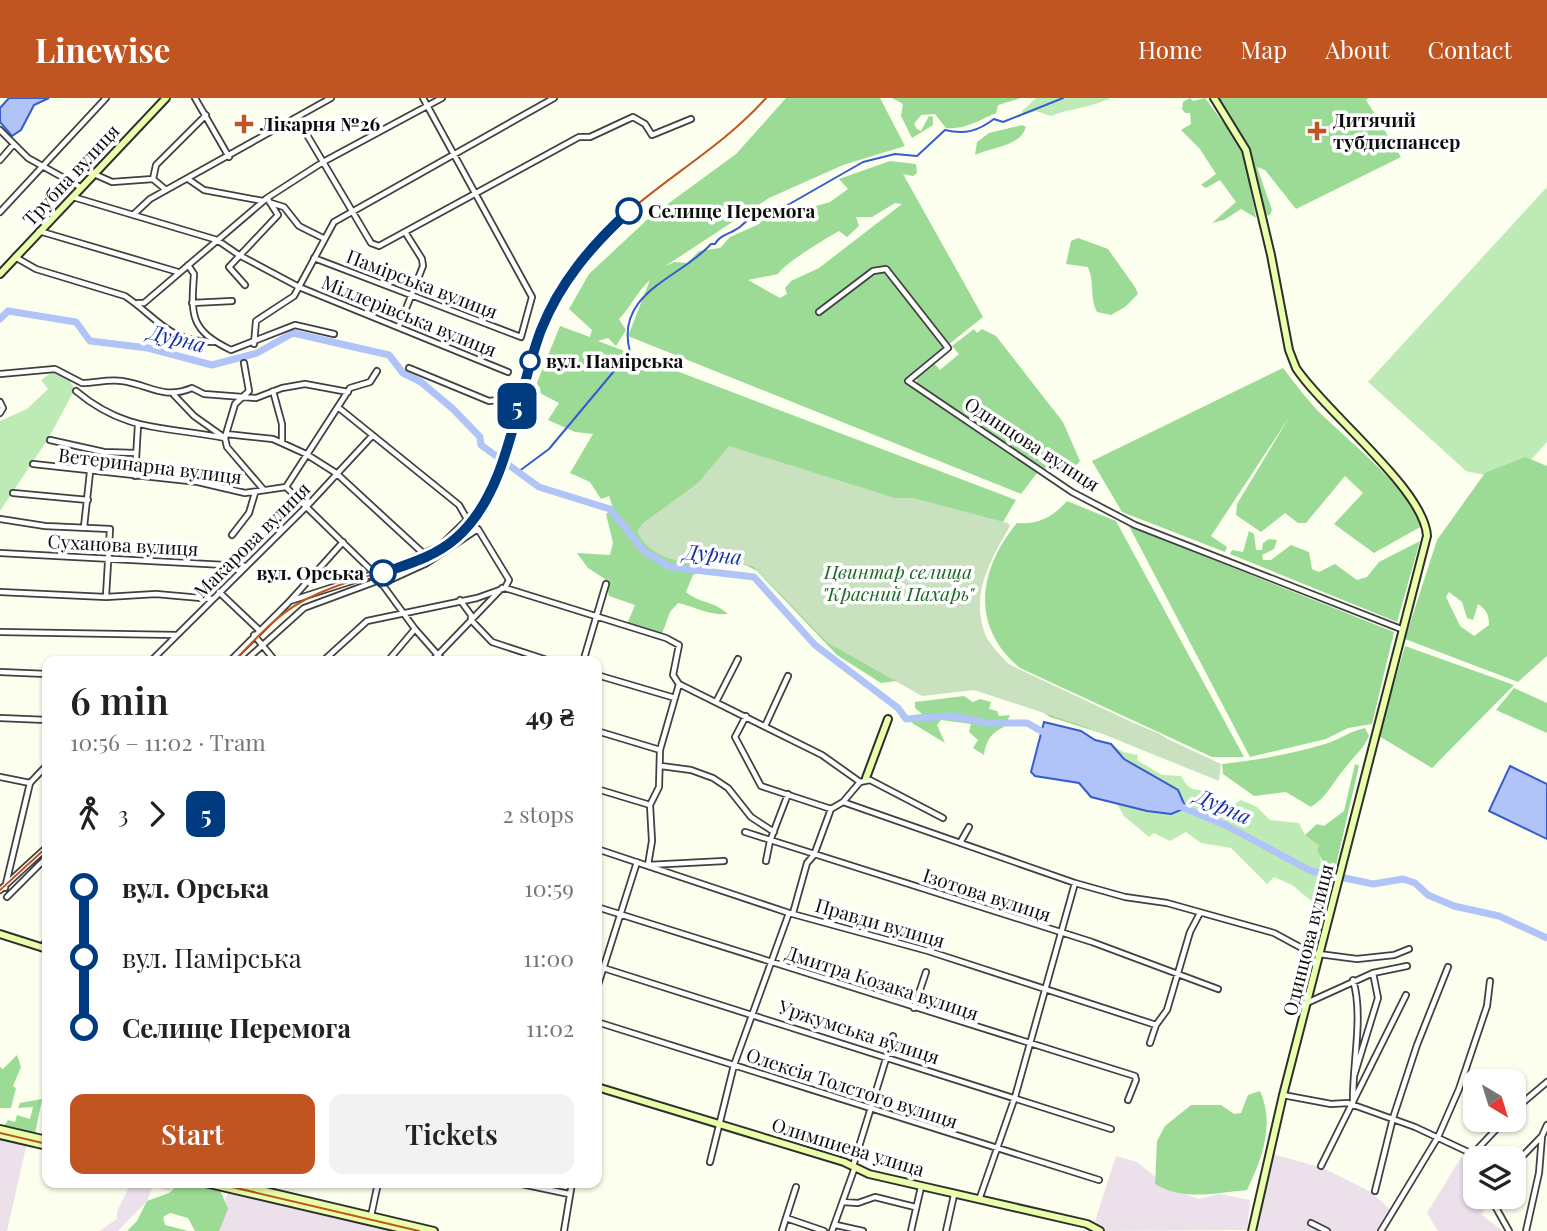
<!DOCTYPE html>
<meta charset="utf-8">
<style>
body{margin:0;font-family:"Playfair Display",serif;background:#f2f2f2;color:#222;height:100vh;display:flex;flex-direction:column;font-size:26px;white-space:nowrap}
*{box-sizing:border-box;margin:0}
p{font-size:23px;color:#767676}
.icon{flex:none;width:38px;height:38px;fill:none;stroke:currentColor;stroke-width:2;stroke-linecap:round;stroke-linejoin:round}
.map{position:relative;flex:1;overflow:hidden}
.drawer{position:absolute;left:42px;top:558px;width:560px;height:532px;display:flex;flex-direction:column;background:#fff;border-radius:14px;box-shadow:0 2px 5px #0004}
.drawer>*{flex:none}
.badge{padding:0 14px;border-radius:10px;font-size:24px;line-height:46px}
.needle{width:46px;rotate:142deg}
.tools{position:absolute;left:1463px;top:971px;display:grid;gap:14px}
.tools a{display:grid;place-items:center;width:63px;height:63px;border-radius:14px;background:#fff;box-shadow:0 2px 5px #0004;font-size:35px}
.map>.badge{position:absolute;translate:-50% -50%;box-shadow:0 0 0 4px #fff}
.legs{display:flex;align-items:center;gap:10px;height:77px;padding:0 28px;font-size:23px}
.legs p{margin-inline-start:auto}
.overview{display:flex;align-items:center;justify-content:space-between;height:119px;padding:0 28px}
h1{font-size:38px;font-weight:600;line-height:52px}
.action{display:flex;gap:14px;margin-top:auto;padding:14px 28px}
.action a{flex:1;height:80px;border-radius:14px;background:#c15522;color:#fff;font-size:28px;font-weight:600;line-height:80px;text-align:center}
.action a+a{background:#f2f2f2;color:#222}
ul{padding:0 28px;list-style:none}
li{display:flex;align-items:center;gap:24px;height:70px;font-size:26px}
li i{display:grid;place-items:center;width:10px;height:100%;margin:0 9px;background:currentColor}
li i::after{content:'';width:18px;height:18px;margin:-9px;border:5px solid;border-radius:50%;background:#fff}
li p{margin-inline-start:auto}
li:first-child i{background:linear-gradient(#0000 50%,currentColor 0)}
li:last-child i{background:linear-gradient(currentColor 50%,#0000 0)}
header{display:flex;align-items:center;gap:42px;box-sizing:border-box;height:98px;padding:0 35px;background:#c15522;color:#fff}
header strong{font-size:33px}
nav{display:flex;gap:38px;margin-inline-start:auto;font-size:24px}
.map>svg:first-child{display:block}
</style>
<header>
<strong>Linewise</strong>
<nav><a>Home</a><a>Map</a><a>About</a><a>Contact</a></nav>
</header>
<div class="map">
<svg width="1547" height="1133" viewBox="0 0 1547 1133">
<rect width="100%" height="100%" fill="#fcffee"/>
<path fill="#ece1ea" d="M0 1038 27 1045 7 1133H0Z
M1273 1056 1323 1070 1371 1094 1391 1112 1378 1133H1255Z
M1116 1058 1137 1064 1168 1089 1198 1101 1220 1096 1250 1102 1247 1132 1107 1133 1095 1123Z
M1462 1058 1475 1083V1099H1484L1487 1104 1482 1117 1503 1133H1438L1427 1115Z
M131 1085H173L170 1093 153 1088 147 1103 118 1133H99L117 1121V1113Z
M228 1093 393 1133H217Z"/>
<path fill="#beeab6" d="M1036 0H1111C1090 10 1071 10 1051 18L1036 13 1023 17 1022 13Z
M1547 89V344L1512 383 1466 373 1368 284Z
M55 272 65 275 75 291 48 341 0 413V323L27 311 48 291 41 282Z
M1111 646 1123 654 1138 657 1137 662 1162 677 1181 678C1190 694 1193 691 1210 693L1222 718 1228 720 1232 708 1241 702 1257 709 1270 722 1299 725 1305 737 1319 748 1321 764 1326 770 1325 789 1315 806 1292 787 1274 779 1267 786 1231 750 1201 745 1186 734 1170 743 1154 735 1149 739 1124 718 1117 706 1091 699 1124 661Z"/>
<path fill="#9bdb95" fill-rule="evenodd" d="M786 0H880L905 48 843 67 769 100 664 169 674 164 687 165 699 153 720 150 730 139 757 127 769 117 786 118 798 124 805 122 806 111 830 104 848 91 839 81 890 63 916 66 917 75 913 78 903 76 983 219 903 283 1037 375 1021 396 628 238 650 182C635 196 631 209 619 221L626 232 616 248 608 240 598 243 1016 402 981 461 976 524 996 559 1053 591 1159 636 1203 664 1202 667 1050 619 1011 593 953 576 881 585 837 557 757 473 730 459 693 477 686 494C702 507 711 501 728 516 710 518 696 509 678 505L670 514 662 536 627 526 635 507 609 498 605 481 588 470 577 455 610 457 613 445 606 416 613 410 609 398 601 401 590 384 570 375 593 336 575 334 548 322 559 305 534 292 560 228 590 239 592 232 569 211 589 176 650 119 736 56ZM895 105 902 106 819 170 791 183 785 190 787 196 780 200 748 182 778 176C785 165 825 141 839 133L847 139 859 128 856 119H872Z
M892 0H1021L998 7 996 15C979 22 965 32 946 30L935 16 921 17 914 26 917 31 921 33 929 18 933 19V27L912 40 901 18 903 6Z
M1190 0 1193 3 1205 0 1243 51 1256 120 1241 111 1224 122 1212 125 1236 104 1220 82 1206 90 1201 87 1216 76 1200 51 1181 32 1191 26 1190 15H1185L1182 11 1183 4Z
M1216 0H1369L1366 2 1401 59 1296 111 1265 72 1257 69 1272 112 1270 117 1265 118 1248 50Z
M1022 27 1026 29C1020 49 991 49 975 57L977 44 989 35Z
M1078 140 1108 151 1135 189 1138 196 1125 209 1111 217 1097 214C1089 199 1095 184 1088 169L1066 166 1071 143Z
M974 231 977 235 982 231 996 238 1063 324 1080 363C1069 377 1059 375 1044 370L917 287V277L933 264 940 272 959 256 952 248Z
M1283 270C1294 284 1305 299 1317 312 1346 341 1411 392 1422 428L1374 455 1334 426 1363 395 1345 378 1306 425H1298L1285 415 1261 434 1236 417 1237 406 1290 318 1211 438 1227 449 1225 454 1122 414 1092 363Z
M1525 359 1547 368V558L1518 584 1405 541 1437 442 1485 375ZM1449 494 1462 504 1467 520 1473 522 1478 506C1487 512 1489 517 1489 527L1474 538 1460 528 1446 499Z
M1067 403 1116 423 1244 659H1212L1020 570C970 529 978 472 1017 425 1038 427 1053 419 1067 403Z
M1129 428 1394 534 1372 626 1348 630 1326 641 1250 659Z
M1249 433 1254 436 1256 452H1262L1263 445 1269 441 1277 442 1274 451 1262 457 1263 462H1271L1291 447 1309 454 1312 471 1319 474 1335 466 1357 482 1367 479 1379 464 1420 443 1397 524 1230 456 1232 452 1243 454Z
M1405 548 1514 587 1432 670 1379 638Z
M1514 590 1547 605V635L1496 612Z
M964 598 973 604 980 601 991 604 989 611 997 613 999 618 1010 617 1004 629C991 635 986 642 984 657L973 650 978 642 969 634 971 626 941 622 937 627 945 645 912 625 913 617 922 616 915 610V604Z
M1365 630 1369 638C1363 652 1354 658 1345 670 1332 685 1328 698 1311 709L1286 694 1254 698 1223 676 1222 666C1257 662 1292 656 1325 646 1339 642 1350 633 1365 630Z
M1355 666 1359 668 1330 793 1325 789 1326 770 1317 752 1319 748 1305 737 1317 726 1324 728 1344 713Z
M17 957 21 969 13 988 16 990 11 1010H0V969L3 971Z
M1260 993C1275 1026 1262 1061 1247 1092 1217 1095 1182 1103 1155 1086L1157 1043 1165 1028 1191 1007H1221L1234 1016 1241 1015 1248 997Z
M42 1001 35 1036 4 1028 8 1022 15 1024 17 1017 30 1021 33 1009 18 1010 20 1005Z
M178 1086 205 1087 221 1094 228 1111 219 1133H195L188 1120 170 1115 163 1119 165 1127 188 1133H127L137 1123 147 1103 169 1095Z"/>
<path fill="#c9e1be" d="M729 348 895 400H913L1008 425 1010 428C991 461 970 496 985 536 989 546 1001 557 1008 566L1221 666 1219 683 1083 628 974 592 922 598 828 545 753 468C716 465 654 473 637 433L643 425 698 385Z"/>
<path fill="#b1c4f8" stroke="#365bd0" stroke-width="2" d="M9 0H49L34 7 21 32 12 38 0 24V10Z
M1044 624 1081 633 1095 642 1111 646 1124 661 1178 692 1186 710 1171 716 1147 713 1091 699 1079 685 1035 678 1031 674Z
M1510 668 1547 686V741L1489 713Z"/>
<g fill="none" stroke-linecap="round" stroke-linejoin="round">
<path stroke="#365bd0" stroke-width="2" d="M518 374 549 351 630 254C614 194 681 180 711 146H715C720 136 732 136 741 128 755 115 766 107 786 108L863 64 895 56 917 58 945 32C965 37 978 33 994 21L1003 24 1063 0"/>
<path stroke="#b1c4f8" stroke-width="7" d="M0 221 8 213 76 224 90 243 148 250 212 267 257 255 293 235 389 257 403 275 421 284 453 311 480 339 481 347 539 389 610 411 644 453 670 469 754 479 815 547 898 610 906 621 952 618 987 625H1027L1050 638
M1177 707 1227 728 1311 773 1373 786 1403 781 1415 785 1428 797 1454 808 1499 818 1547 840"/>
<g stroke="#404040" stroke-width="8">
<path id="street" d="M195 0 229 59
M297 20 371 145 379 148 579 39H590L633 19 645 26 652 37 691 21
M0 32 28 60 80 89
M0 62 13 47
M94 76 112 84 153 81 166 92
M153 81 156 67 206 17
M188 81 204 92 263 103
M73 99 217 142 239 157 299 189 508 274
M271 105 284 109 299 128 323 140
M0 114 106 0
M133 117 150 101 331 0
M39 133 178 174
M15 159 36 171 125 198C159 221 168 244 214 244
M314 160 521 239 532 199 423 0
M188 167 194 176C191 218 190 232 231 252L295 227 334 236
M245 187 229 169 278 117 267 100
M138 205H144L267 100 323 64 442 0
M192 205 232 203
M819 214 873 173 886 171 948 250 908 283 1072 394 1135 427 1401 531
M399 228 423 168 422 161 405 134
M254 246 256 223 294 198 334 124 554 0
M409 270 489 303 498 302
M0 276 55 271 82 285C96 285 107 281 122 283 150 287 163 302 192 290L204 296 256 300 282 290 305 286 348 294
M76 293C126 335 165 328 225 340L226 336 273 341 306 356 336 375 424 456
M273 293 282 326V343
M174 297 194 318 225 340 227 349 263 391
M0 304 3 310 0 315
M339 310 459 407 467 421
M226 336 235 306 249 293 244 265
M50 342 104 354 136 355
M33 366 198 384 245 395 286 389 374 475 415 531 444 564
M135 378 138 327
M286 389 350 290 370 284 377 273
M13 395 88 402
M0 421 45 428 110 431 106 498
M84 429 90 374
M232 437 249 415 255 395
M0 455 244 468
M381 486 427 465 478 431 509 482 505 490 666 540 679 547 673 577 679 586 660 652 659 689 650 707 652 743 648 767 724 763
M0 494 106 499 156 496 212 501
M219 494 258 531
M460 502 471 517V522L492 544 553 564
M290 503 343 444
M0 534 177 537
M254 537 276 564
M150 564 310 405 372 338
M229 564 290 503 389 471 440 448 477 412 496 376
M244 564 304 510 377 483
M322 564 367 523 477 500 505 490
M387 564 415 531
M431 564 502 490
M583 564 606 486
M0 574 47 576
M597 577 675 600
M679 586 822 657 860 684 870 682 943 720
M716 604 738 561
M746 618 735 639 761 688 831 711
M0 620 47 622
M765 628 788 578
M597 633 660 652
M661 668 691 672 713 680 728 690 751 719 774 734
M0 679 30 685
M597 691 650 707
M843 704 1075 785 1125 799 1167 805 1274 835 1311 855 1357 861 1394 857 1409 851
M745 734 1092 844 1218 891
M960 745 969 729
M597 751 789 815 928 853 1156 927
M766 763 770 743 788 696
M5 790 30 685 47 667
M0 792 47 749
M7 799 47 759
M597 809 1135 978 1136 982 1128 1002
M793 815 807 765 814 757 831 711 843 704 860 684
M42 850 47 841
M597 868 1111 1031
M1353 882C1364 918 1352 967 1353 1006
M597 890 637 764
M1309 904 1373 875 1407 868
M914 910 926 874
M597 924 1099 1082
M1150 945 1156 927 1167 912 1190 834 1200 815
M1354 978 1378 900 1373 875
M1283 997 1331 1006 1348 1005 1415 1029 1481 1060
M1514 1012 1547 984
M710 1064 734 967 789 815
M1514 1067 1541 1039
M853 1068 893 938
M1321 1068 1406 897
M1475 1077 1468 1061 1505 1022
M517 1085 569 1096
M1375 1093 1393 1020 1417 947 1448 869
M1490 1099 1509 1133
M979 1102 1015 999 1075 785
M843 1104 858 1105 875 1099 915 1109
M371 1118 378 1085
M786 1120 796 1089
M1311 1125 1327 1133
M836 1127 863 1133
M564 1133 572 1085
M782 1133 786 1120 824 1133
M832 1133 855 1069
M911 1133 921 1089
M946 1133 954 1097
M1381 1133 1438 1039 1459 991 1487 908 1490 883
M1526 1133 1539 1075 1542 1038 1547 1027"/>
</g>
<g stroke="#2f2f2f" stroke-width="10">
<path id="secondary" d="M1214 0 1246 52 1271 157 1289 252 1296 270C1324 313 1425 392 1427 438L1283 997 1252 1133
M0 176 166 0
M866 680 888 621
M0 836 47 851
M597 989 844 1064 869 1076 1087 1126 1100 1133
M0 1031 47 1042
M0 1037 47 1048
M205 1085 411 1133
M231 1085 434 1133"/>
</g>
<use href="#street" stroke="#fff" stroke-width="4.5"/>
<use href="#secondary" stroke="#e9ffa9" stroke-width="6"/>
<path stroke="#c15522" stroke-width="2" d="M233 564C254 543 275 518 301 504 379 461 461 480 497 377 526 276 544 187 627 115 673 75 725 46 766 0
M0 792 47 749
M0 1035 47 1046
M215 1085 419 1133"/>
</g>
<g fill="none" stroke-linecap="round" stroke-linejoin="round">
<g stroke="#fff" stroke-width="16">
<path id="line-1" d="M383 475C408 466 434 459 455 441 510 395 516 297 541 232 560 184 592 147 629 113"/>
</g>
<use href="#line-1" stroke="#003b80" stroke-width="10"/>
</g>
<g fill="#c15522" stroke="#fff" stroke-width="2.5">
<path d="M240.5 15.5h7v7h7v7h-7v7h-7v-7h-7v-7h7z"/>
<path d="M1313.5 22.5h7v7h7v7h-7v7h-7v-7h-7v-7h7z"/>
</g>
<g fill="#fff" stroke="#003b80" stroke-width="3.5">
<circle cx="629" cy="113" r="12"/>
<circle cx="530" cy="263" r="9"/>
<circle cx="383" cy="475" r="12"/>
</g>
<g text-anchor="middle" stroke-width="7" stroke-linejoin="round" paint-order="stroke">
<g font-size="19" font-weight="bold" fill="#0d0d0d" stroke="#fff" text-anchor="start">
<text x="1333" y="29">Дитячий<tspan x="1333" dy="22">тубдиспансер</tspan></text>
<text x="260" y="33">Лікарня №26</text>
</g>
<g font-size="19" fill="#0d0d0d" stroke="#fff">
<text transform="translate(71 77) rotate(-47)" y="7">Трубна вулиця</text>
<text transform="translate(422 186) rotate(21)" y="7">Памірська вулиця</text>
<text transform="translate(409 218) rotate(22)" y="7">Міллерівська вулиця</text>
<text transform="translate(1032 346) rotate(33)" y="7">Одинцова вулиця</text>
<text transform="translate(150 368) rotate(7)" y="7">Ветеринарна вулиця</text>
<text transform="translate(252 442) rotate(-45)" y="7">Макарова вулиця</text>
<text transform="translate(123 447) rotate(3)" y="7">Суханова вулиця</text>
<text transform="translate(987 797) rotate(18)" y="7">Ізотова вулиця</text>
<text transform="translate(880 825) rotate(16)" y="7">Правди вулиця</text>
<text transform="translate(1308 842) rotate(-76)" y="7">Одинцова вулиця</text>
<text transform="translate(882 885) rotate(18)" y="7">Дмитра Козака вулиця</text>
<text transform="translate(859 934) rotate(18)" y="7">Уржумська вулиця</text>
<text transform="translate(852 990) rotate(18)" y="7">Олексія Толстого вулиця</text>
<text transform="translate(848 1049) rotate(17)" y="7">Олимпиева улица</text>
</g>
<g font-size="19" font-weight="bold" fill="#0d0d0d" stroke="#fff" text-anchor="start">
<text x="648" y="120">Селище Перемога</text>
<text x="546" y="270">вул. Памірська</text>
<text x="364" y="482" text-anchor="end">вул. Орська</text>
</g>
<g font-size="19" font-style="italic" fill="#1c6728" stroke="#fff">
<text x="898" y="481">Цвинтар селища<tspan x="898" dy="22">"Красний Пахарь"</tspan></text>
</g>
<g font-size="21" font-style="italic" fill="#1430a2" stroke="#fff">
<text transform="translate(177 241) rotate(14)" y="7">Дурна</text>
<text transform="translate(713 457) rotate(6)" y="7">Дурна</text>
<text transform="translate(1223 709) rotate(24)" y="7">Дурна</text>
</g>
</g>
</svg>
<div class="tools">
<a><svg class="needle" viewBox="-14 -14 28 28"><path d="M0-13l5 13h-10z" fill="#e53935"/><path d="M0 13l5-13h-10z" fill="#767676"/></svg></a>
<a><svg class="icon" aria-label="layers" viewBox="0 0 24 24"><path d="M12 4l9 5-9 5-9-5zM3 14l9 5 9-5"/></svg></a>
</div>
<b class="badge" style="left:517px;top:308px;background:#003b80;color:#fff">5</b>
<section class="drawer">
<div class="overview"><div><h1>6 min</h1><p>10:56 – 11:02 · Tram</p></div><b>49 ₴</b></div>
<div class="legs"><svg class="icon" aria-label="walk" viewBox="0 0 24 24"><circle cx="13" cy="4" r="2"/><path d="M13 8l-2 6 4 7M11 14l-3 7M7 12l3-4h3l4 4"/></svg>3<svg class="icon" aria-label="forward" viewBox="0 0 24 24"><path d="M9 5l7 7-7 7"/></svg><b class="badge" style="background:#003b80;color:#fff">5</b><p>2 stops</p></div>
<ul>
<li><i style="color:#003b80"></i><b>вул. Орська</b><p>10:59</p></li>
<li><i style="color:#003b80"></i><span>вул. Памірська</span><p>11:00</p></li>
<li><i style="color:#003b80"></i><b>Селище Перемога</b><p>11:02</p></li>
</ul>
<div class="action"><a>Start</a><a>Tickets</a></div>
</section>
</div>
